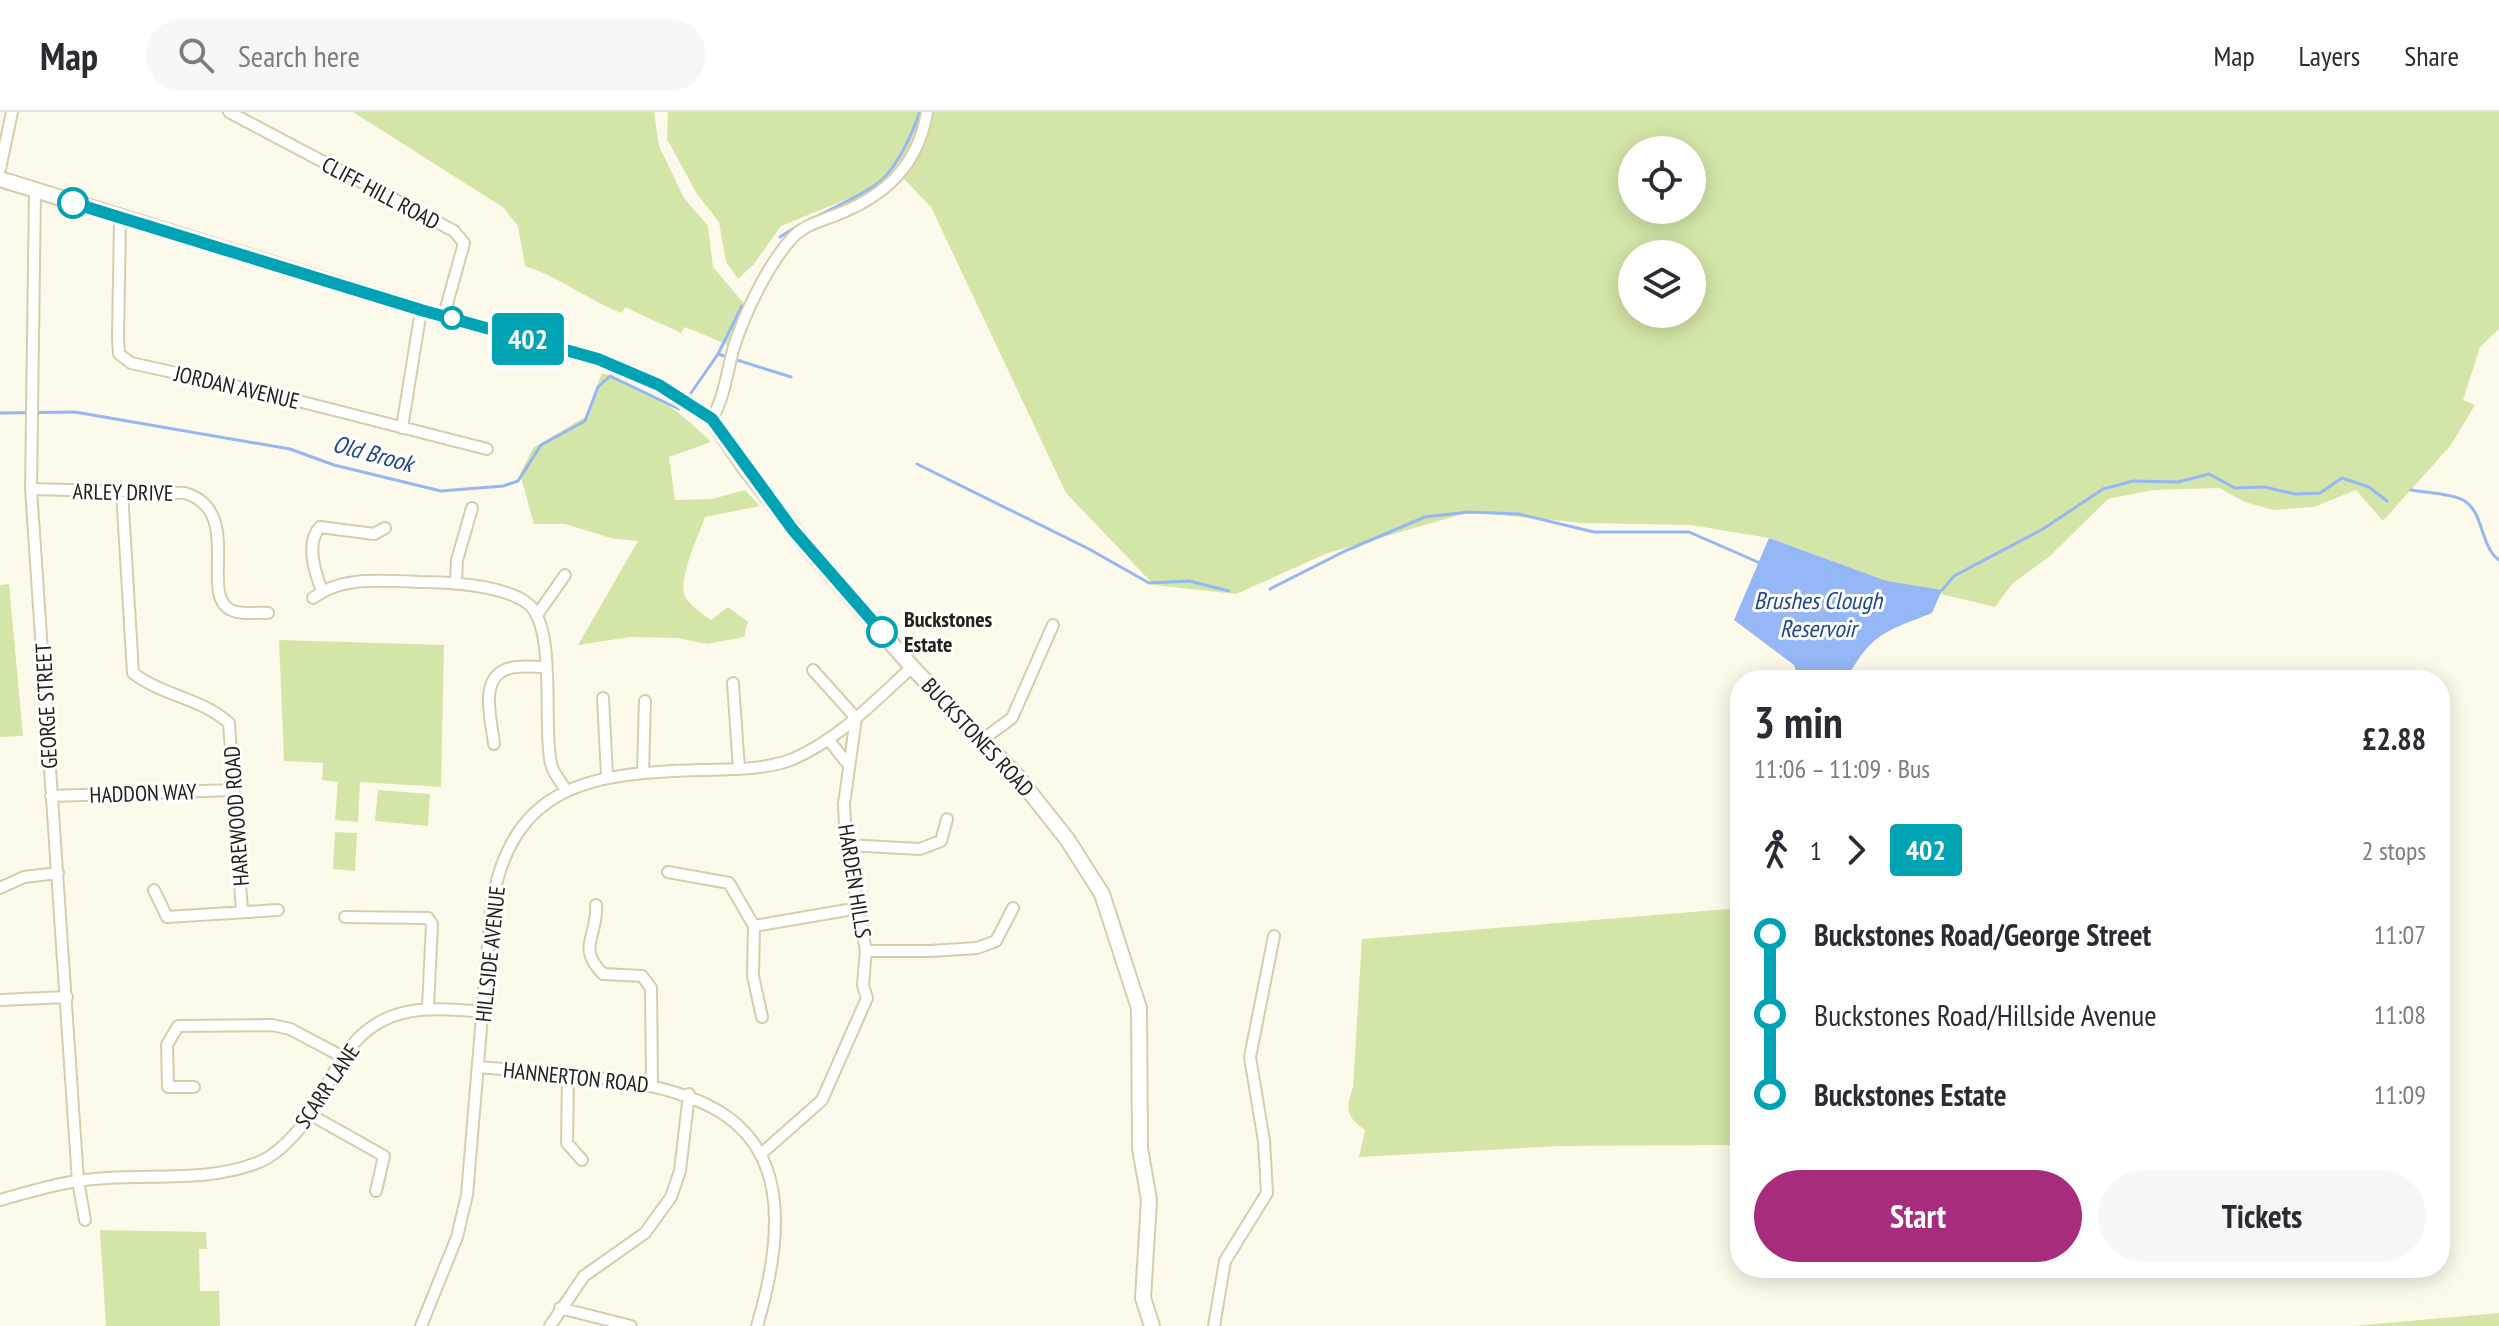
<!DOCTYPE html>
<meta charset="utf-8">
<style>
body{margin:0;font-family:"PT Sans Narrow",sans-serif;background:#f7f7f7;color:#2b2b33;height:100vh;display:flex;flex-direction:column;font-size:30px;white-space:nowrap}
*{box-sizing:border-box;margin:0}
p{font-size:26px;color:#7c7c81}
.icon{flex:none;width:44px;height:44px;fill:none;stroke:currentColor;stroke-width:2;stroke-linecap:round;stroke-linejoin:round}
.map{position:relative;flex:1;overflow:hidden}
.details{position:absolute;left:1730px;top:558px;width:720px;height:608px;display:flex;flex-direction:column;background:#fff;border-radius:32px;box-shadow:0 4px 20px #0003}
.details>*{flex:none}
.badge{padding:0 16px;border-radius:6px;font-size:28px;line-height:52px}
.controls{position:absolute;left:1618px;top:24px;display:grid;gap:16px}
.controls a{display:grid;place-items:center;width:88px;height:88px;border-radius:50%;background:#fff;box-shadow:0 4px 20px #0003;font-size:40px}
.map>.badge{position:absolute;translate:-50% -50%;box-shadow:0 0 0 4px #fff}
.legs{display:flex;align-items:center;gap:12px;height:88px;padding:0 24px;font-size:26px}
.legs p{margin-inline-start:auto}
.headline{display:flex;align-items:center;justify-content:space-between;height:136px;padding:0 24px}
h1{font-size:44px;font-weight:700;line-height:60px}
.cta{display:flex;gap:16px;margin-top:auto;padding:16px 24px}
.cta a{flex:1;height:92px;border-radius:48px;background:#a82c7e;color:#fff;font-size:32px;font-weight:700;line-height:92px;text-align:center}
.cta a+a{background:#f7f7f7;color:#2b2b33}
ul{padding:0 24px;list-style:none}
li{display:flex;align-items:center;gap:28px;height:80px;font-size:30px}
li i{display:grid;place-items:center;width:12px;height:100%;margin:0 10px;background:currentColor}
li i::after{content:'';width:20px;height:20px;margin:-10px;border:6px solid;border-radius:50%;background:#fff}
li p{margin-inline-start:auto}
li:first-child i{background:linear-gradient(#0000 50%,currentColor 0)}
li:last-child i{background:linear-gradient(currentColor 50%,#0000 0)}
header{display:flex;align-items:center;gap:48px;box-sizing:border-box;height:112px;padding:0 40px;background:#fff;border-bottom:2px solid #e1e1e2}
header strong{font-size:38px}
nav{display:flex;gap:44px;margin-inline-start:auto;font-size:28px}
.search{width:560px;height:72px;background:#f7f7f7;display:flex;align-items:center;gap:20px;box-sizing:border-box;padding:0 28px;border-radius:44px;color:#7c7c81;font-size:30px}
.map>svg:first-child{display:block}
</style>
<header>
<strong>Map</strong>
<div class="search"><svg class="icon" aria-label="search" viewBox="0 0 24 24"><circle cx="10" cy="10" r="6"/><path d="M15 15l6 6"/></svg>Search here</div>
<nav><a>Map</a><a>Layers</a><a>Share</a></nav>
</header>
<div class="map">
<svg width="2499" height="1214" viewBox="0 0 2499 1214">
<rect width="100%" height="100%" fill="#fefaeb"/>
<path fill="#d4e6a7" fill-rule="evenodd" d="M353 0H654L659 34 684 86 708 114 713 155 746 194 731 234 685 215 681 221 625 195 622 201C587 188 560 165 525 154L518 114 504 96Z
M668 0H2499V217L2480 235 2463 288 2475 293 2451 333 2383 409 2356 378 2314 395 2273 398 2245 390 2219 376 2153 378 2108 387 2050 444 2012 472 1995 495 1887 469 1769 426 1691 413 1582 411 1470 400 1328 441 1236 482 1154 473 1066 381 931 95 902 65 781 114 754 152 738 167 726 150 719 110 697 82 667 27ZM1632 38H1692V98H1632ZM1632 142H1692V202H1632Z
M602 261C653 279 673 293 711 330L669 345 675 388 712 387 745 378 760 394 705 405C699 422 676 471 686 486 692 495 703 502 711 508L728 495 748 510 744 525 707 532 677 526 630 525 578 533 638 429 611 426 565 412H534L520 362 533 336 585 305Z
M9 472 23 624 0 625V473Z
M279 528 444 533 441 675 360 670 358 710 335 708 338 670 322 668 323 651 284 649Z
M378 678 430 682 428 714 375 709Z
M335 720 357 721 355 759 333 757Z
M1740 796V1033L1562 1034 1359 1045 1365 1018C1345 1004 1346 997 1353 975L1362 827Z
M100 1118 206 1120 207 1137H199L200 1179H219L220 1214H106Z
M2499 1201V1214H2353Z"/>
<path fill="#95b7f6" d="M1769 426 1887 469 1942 478 1932 501C1884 520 1872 521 1846 568H1799L1794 553 1734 508Z"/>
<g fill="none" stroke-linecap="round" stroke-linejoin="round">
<path stroke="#95b7f6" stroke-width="3" d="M780 125C807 106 864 85 884 66 901 47 911 24 920 0
M718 242 791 265
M691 281 718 242 742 194
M0 301 75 300 290 337 334 353 441 379 503 374 518 369 541 333 585 309 598 275 610 264 679 297
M917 352 1089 437 1149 471 1189 469 1229 479
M2411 378C2427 381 2449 381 2463 388 2484 399 2480 435 2499 448
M1270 477 1345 439 1425 405 1469 400 1519 402 1594 420H1689L1760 451
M1942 478 1954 464 2043 417 2103 377 2133 369 2178 370 2209 362 2235 376 2264 375 2295 382 2320 381 2342 366 2369 375 2387 389"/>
<g stroke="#d8cdaa" stroke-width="14">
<path id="street" d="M229 0 454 119 464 131 444 203
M0 57 12 0
M35 78 31 377 78 1069 85 1108
M120 107 118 226 119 242 131 251 271 282 487 337
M712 307C724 286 727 261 733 238 744 202 768 152 793 125 804 113 821 109 836 103 885 84 918 54 927 0
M402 316 421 198
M31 377 185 381C245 399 198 483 231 498 240 503 258 500 268 501
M122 380 133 561C163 584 201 586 229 611L242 800
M456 471 457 448 472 396
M322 479C315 461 305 431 320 415L374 422 385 416
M313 486C343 463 384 469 420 470 448 470 503 473 527 491 558 514 542 614 551 652 553 661 561 670 566 678
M537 503 565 463
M733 571 739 657
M603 586 607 664
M828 627 847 651
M982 628 1012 606 1053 513
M494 632C492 610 478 567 507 557 517 553 533 555 545 555
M643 659 645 589
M51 684 234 678
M846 733 920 737 941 729 947 707
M668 760 729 771 754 814 753 864 762 905
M0 776 24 765 58 761
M154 778 167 805 278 798
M596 793C598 825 576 835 603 862L642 864 651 876 652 971
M345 805 428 806 432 812 428 895
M754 814 859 796
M866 839H930L977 836 996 829 1013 796
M0 888 67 885
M478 955C665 971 831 965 757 1214
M568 963 567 1031 582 1048
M194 975H168L167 933 178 914 272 913 290 917 343 945
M311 1003 384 1044 376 1079
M761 1042 822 988 867 886 863 873 866 839 846 733 844 692 856 606 813 558
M0 1088C25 1081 51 1073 77 1069 136 1059 204 1073 259 1050 275 1044 290 1028 301 1015 318 994 327 969 342 947 378 891 425 895 483 900
M560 1196 631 1214
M421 1214 457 1125 467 1083 491 797C511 670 593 661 702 658 731 657 766 658 793 647 839 627 876 588 912 555
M550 1214 584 1164 645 1121 671 1085 680 1059 689 982
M1214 1214 1225 1149 1267 1081 1264 1029 1250 945 1274 824"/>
</g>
<g stroke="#d8cdaa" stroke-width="18">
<path id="secondary" d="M0 67 421 198 598 247 659 273 712 307 745 356 808 436 912 555 1017 664 1067 727 1102 782 1139 896 1140 1036 1149 1088 1143 1186 1152 1214"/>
</g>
<use href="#street" stroke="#fff" stroke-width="10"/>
<use href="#secondary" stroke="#fff" stroke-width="14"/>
</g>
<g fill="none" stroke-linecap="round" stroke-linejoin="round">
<g stroke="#fff" stroke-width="18">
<path id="line-1" d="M73 91 421 198 598 247 659 273 712 307 793 418 882 520"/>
</g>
<use href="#line-1" stroke="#00a3b4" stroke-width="12"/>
</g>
<g fill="#fff" stroke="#00a3b4" stroke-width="4">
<circle cx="73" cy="91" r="14"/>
<circle cx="452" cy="206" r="10"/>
<circle cx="882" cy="520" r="14"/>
</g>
<g text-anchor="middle" stroke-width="6" stroke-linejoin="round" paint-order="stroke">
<g font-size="22" fill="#252113" stroke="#fff">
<text transform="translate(381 81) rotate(28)" y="8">CLIFF HILL ROAD</text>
<text transform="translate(237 275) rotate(13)" y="8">JORDAN AVENUE</text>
<text transform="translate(123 380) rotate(1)" y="8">ARLEY DRIVE</text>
<text transform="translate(46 594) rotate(-93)" y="8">GEORGE STREET</text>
<text transform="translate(978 625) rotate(47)" y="8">BUCKSTONES ROAD</text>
<text transform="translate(143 681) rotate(-2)" y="8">HADDON WAY</text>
<text transform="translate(236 704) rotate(-94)" y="8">HAREWOOD ROAD</text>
<text transform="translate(855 769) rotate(81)" y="8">HARDEN HILLS</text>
<text transform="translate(490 842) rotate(-84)" y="8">HILLSIDE AVENUE</text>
<text transform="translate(576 965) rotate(6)" y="8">HANNERTON ROAD</text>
<text transform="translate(327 974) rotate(-56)" y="8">SCARR LANE</text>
</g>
<g font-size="22" font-weight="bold" fill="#252113" stroke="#fff" text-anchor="start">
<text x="904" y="515">Buckstones<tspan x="904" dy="25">Estate</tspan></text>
</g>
<g font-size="24" font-style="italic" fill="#20458d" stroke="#fff">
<text transform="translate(373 342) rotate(15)" y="8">Old Brook</text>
<text x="1818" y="497">Brushes Clough<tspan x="1818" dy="28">Reservoir</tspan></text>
</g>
</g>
</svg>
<div class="controls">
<a><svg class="icon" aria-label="locate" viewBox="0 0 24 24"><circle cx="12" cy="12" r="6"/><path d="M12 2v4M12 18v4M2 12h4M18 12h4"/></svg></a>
<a><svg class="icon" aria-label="layers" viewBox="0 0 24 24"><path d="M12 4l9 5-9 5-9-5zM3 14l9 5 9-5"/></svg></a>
</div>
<b class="badge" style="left:528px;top:227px;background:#00a3b4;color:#fff">402</b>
<section class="details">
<div class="headline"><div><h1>3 min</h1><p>11:06 – 11:09 · Bus</p></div><b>£2.88</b></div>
<div class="legs"><svg class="icon" aria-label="walk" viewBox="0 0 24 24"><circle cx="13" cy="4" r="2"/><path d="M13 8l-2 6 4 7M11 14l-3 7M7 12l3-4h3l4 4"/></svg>1<svg class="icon" aria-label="forward" viewBox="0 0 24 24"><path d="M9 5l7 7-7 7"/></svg><b class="badge" style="background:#00a3b4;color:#fff">402</b><p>2 stops</p></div>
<ul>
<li><i style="color:#00a3b4"></i><b>Buckstones Road/George Street</b><p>11:07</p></li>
<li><i style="color:#00a3b4"></i><span>Buckstones Road/Hillside Avenue</span><p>11:08</p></li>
<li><i style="color:#00a3b4"></i><b>Buckstones Estate</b><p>11:09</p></li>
</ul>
<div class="cta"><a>Start</a><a>Tickets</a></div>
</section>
</div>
